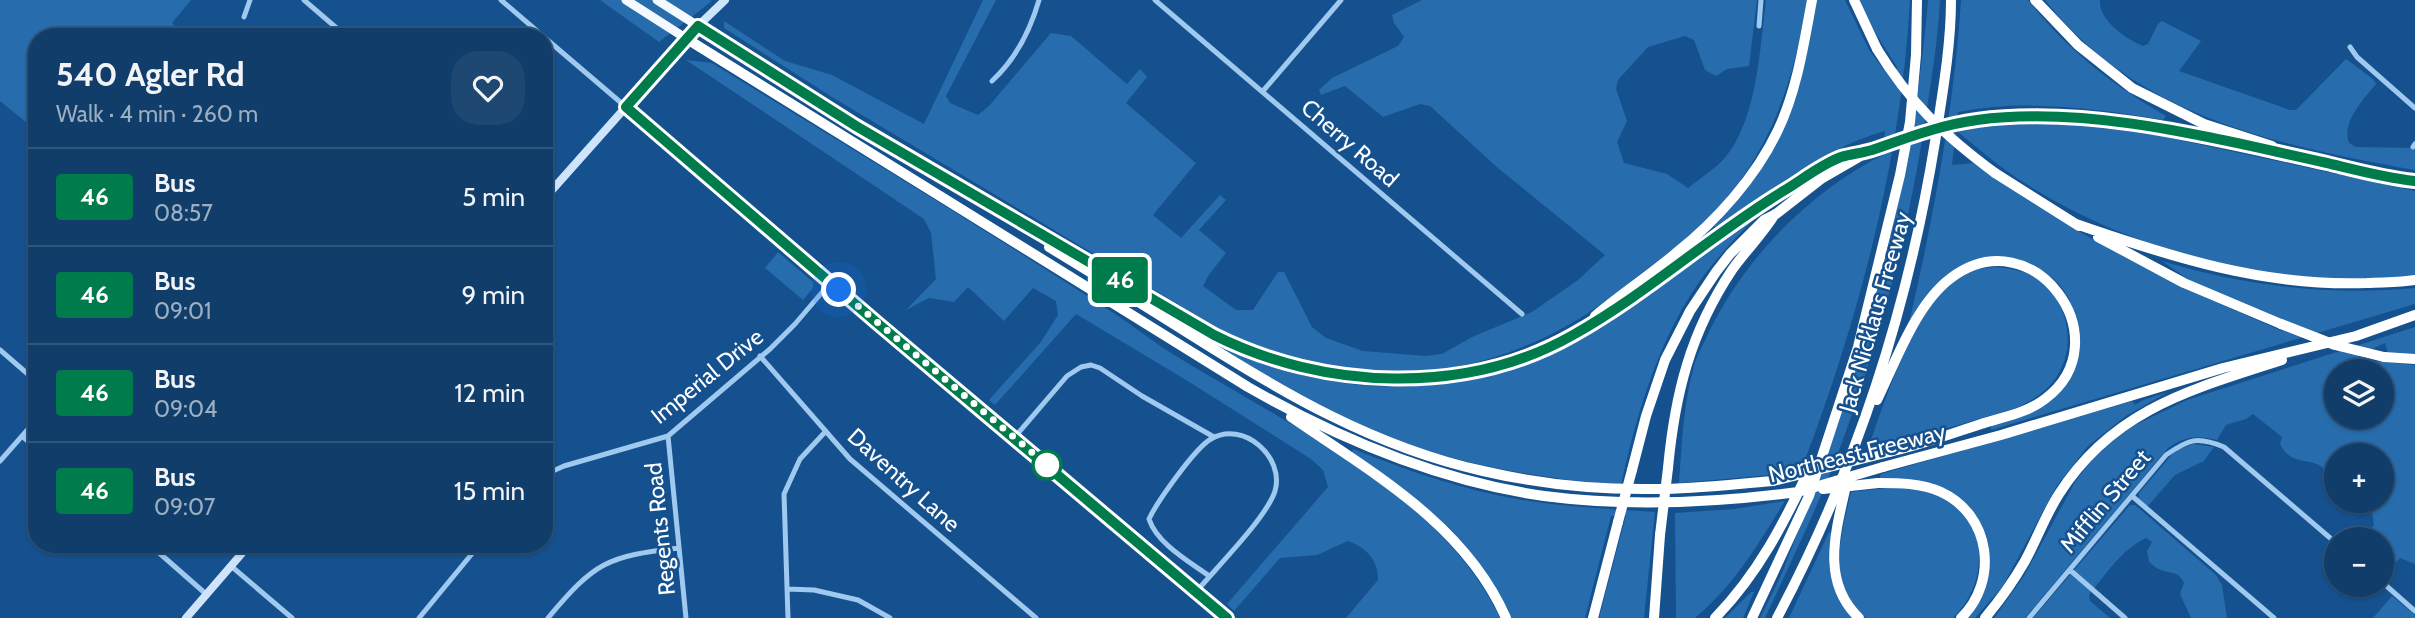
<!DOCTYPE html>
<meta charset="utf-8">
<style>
body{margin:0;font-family:Cabin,sans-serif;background:#1e4872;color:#f1f3f6;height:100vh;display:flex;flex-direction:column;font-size:26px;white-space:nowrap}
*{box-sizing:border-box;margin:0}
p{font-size:23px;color:#9caec1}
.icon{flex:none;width:38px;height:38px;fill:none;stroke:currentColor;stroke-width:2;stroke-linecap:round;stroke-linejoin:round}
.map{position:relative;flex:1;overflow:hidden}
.side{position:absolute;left:28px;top:28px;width:525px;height:525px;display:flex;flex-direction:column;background:#103d6a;border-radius:28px;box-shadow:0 2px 5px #0004,0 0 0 2px #30567e}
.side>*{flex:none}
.badge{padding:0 14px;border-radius:5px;font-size:24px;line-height:46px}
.buttons{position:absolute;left:2324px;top:359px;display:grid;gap:14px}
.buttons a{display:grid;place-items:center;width:70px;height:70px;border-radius:50%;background:#103d6a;box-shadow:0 2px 5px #0004,0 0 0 2px #30567e;font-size:35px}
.you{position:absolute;width:35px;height:35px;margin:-18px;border:5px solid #fff;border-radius:50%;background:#1a73e8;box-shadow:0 0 0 10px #1a73e833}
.map>.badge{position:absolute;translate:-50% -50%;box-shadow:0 0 0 4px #fff}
.round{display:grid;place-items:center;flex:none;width:74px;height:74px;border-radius:28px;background:#1e4872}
.head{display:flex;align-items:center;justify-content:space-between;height:119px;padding:0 28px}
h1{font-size:33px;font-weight:700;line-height:52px}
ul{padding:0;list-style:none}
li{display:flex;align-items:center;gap:21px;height:98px;padding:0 28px;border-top:2px solid #30567e}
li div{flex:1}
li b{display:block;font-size:26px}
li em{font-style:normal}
li .badge{min-width:77px;font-weight:700;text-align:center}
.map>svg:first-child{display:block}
</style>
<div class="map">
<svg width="2415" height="618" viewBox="0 0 2415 618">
<rect width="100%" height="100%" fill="#15518e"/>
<path fill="#276cad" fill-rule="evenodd" d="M0 0H191L172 23 186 37H37V131L0 101Z
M600 0H710L712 1 659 42Z
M983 0H996L946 96 950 103 978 115 989 106 1051 33 1071 36 1127 84 1140 69 1147 77 1126 103 1196 163 1153 215 1181 238 1220 195 1226 200 1199 230 1226 253 1208 276 1203 286 1236 310H1253L1278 272H1284L1312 327 1326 338 1363 351 1426 356 1442 354 1472 337 1532 312 1578 280 1605 255 1498 168 1430 106 1420 104 1383 117 1345 86 1321 95 1319 90 1332 78 1398 46 1404 37 1394 23 1392 15 1422 0H1757L1749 66 1727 69 1716 76 1705 70 1694 40 1685 36 1648 47 1618 80 1616 89 1627 121 1617 142 1624 163 1667 174 1688 188C1699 179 1712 171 1722 161 1757 125 1760 47 1766 0H1807C1792 94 1763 172 1689 236 1674 250 1656 262 1639 275 1625 286 1612 297 1597 307 1507 369 1395 391 1290 358 1266 351 1243 340 1221 330L832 97 724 28V21L785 61 832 75 924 124Z
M1816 0H1845L1869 50 1894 83 1897 67 1876 34 1859 0H1910C1901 161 1859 318 1802 468L1769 475 1679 483C1682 444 1683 405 1694 366 1697 355 1704 343 1709 332 1745 258 1809 192 1883 155L1885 131C1824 148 1767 192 1716 228L1713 225 1778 135Z
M1928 0H1940C1938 41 1931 81 1925 121 1909 227 1882 332 1845 434 1823 497 1793 557 1765 618H1760C1769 599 1780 580 1787 560 1801 526 1812 490 1825 455 1878 305 1915 160 1928 0Z
M1961 0H2028C2066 49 2112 85 2166 116L2163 120C2095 108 2026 99 1958 112L1952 165 1973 163 2073 228 2110 249 2184 288 2282 331 2294 325 2192 282 2162 261C2245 286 2329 296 2415 288V304L1991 430V427L2017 418 2062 386C2065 371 2077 330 2075 317 2065 264 1996 242 1954 270 1936 282 1925 303 1912 320L1910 319C1934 214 1954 108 1961 0Z
M2045 0H2100C2098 20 2126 39 2143 46L2148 44 2158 24 2162 21 2201 41 2179 71 2290 110H2296L2346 59 2373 79 2376 84C2364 99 2341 122 2349 143L2356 147 2415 148V170C2277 145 2137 117 2045 0Z
M686 60 712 63C849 148 989 231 1124 320 1137 329 1150 339 1163 348 1277 420 1440 491 1500 618H1346L1378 580C1378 560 1367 548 1348 541L1317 555 1280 558 1234 611 1227 604 1328 487 1323 470 1311 459 1186 380 1076 314 995 405 989 400 1040 343 1058 315 1056 301 1033 288 1004 321 968 287 954 302 929 298 906 310 936 279 931 233 924 219Z
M2063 124 2147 133 2415 191V276C2279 289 2142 256 2026 184 2002 169 1980 150 1958 132L1989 125Z
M1749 219 1751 222C1731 243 1711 264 1695 288 1656 347 1636 417 1621 485 1517 477 1413 456 1320 407 1274 383 1231 355 1187 329L1189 327C1224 345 1258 361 1296 373 1388 400 1496 386 1579 339 1640 304 1693 260 1749 219Z
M778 252 813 282V288L803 300 765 268Z
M1995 267C2008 268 2021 270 2032 276 2068 296 2079 346 2055 379 2045 393 2031 401 2016 408L1867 452C1884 403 1916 300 1964 274 1974 269 1985 268 1995 267Z
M2415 327V356L2388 353 2385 343 2357 356 2374 361 2415 365V564L2400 558 2382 578V539H2361L2374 525 2371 505 2366 501 2340 503 2335 500C2331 491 2330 480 2326 472 2317 455 2292 469 2280 444L2282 437 2253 414 2246 419 2226 425 2217 440C2198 435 2184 436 2168 448L2025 618H1994L2024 576 2075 482 2090 462 2110 442 2135 425 2187 400ZM2336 371H2382V416H2336ZM2336 455H2382V500H2336Z
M2168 392 2126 416 2088 446 2056 487 2003 586 1975 618H1965L1972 610 1986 539 1974 514 1958 498 1879 480 1881 474 2132 401 2135 405 2143 400Z
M2193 444 2214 447 2204 461 2175 475 2147 507 2139 500V493L2175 451Z
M1353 449C1408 471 1463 490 1522 500 1566 507 1610 509 1655 512L1644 618H1599L1626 515 1611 516 1585 618H1511L1486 574 1352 453Z
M1898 487C1916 490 1936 491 1951 502 1991 531 1985 588 1953 618H1866C1825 585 1841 536 1851 492Z
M1785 501C1759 543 1734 586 1695 618H1676L1675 513 1734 509Z
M2130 505H2135L2216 575 2222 585 2227 618H2191L2180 594 2184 583C2177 569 2171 575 2159 569 2155 568 2152 564 2149 562L2147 551 2152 542 2146 538C2121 550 2106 574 2089 595L2090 601 2110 618H2033Z
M1829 532 1832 533C1824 566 1831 593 1853 618H1789Z
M1751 592H1754L1743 618H1725Z
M2392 596 2415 615V618H2373Z"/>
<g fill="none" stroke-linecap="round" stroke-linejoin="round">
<path stroke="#a0c9f0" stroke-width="5" d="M304 0 347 37
M501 0 544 37
M1155 0 1522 314
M244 17 250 0
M1759 26 1761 0
M544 37 626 107
M2350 47 2357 57 2415 108
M992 81C1016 59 1030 31 1039 0
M1263 91 1341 0
M2413 147 2415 144
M0 350 37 382
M760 356 850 459 1036 618
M22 436 37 449
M668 436 686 618
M1014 438 1067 376 1081 367 1091 365 1100 368 1142 396 1214 437
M0 461 37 419
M544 475 564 466 668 436 770 349 795 324 830 283
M2132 496 2274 618
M149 544 206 594
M231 566 292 618
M2070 570 2125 618
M2382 582 2415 611
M787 589 814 590 858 600 890 618
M1196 592C1216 568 1267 517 1275 491 1285 457 1243 420 1211 439 1195 448 1157 502 1149 519 1157 544 1190 562 1209 576
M419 618 480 544
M548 618C595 562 607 556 679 548
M788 618 784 494 800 459 826 431
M2029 618 2166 455C2189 439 2197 436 2224 447L2336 543"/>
<path stroke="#cee4fb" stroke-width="8" d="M626 107 876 322 1227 618
M544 199 698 26 725 0
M186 618 250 544"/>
<path stroke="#f4f9ff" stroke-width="9" d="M626 0 687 39
M657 0 698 26"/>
<path stroke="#fff" stroke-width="10" d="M1854 0 1877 49
M2035 0 2078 45 2132 88 2204 124 2272 146
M698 26 857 126 1191 322C1214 335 1238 348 1263 356 1363 390 1476 386 1571 337 1611 316 1649 287 1685 260 1721 232 1758 206 1798 182 1811 174 1825 164 1839 158 1849 154 1860 153 1870 151
M687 39 1248 387C1339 439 1439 481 1544 496 1628 507 1714 503 1798 492
M1977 120 2046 116 2132 123 2415 181
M1995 173 2079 226
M2076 224C2171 257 2265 287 2367 283 2383 282 2399 283 2415 280
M2098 237 2184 283 2281 324
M1049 247C1095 275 1142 304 1188 333 1281 392 1374 447 1483 471 1539 484 1599 490 1657 489 1695 489 1734 484 1773 481
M1595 316C1621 294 1650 275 1676 253 1716 221 1756 177 1778 130 1797 90 1804 43 1812 0
M2384 357 2415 359
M1877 400C1896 361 1916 304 1951 278 2034 216 2123 341 2045 399 2027 413 2003 417 1981 424 1950 434 1921 445 1889 452
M1291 417C1371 472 1465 524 1506 618
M1883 467 2001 435 2223 368 2356 336 2415 315
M1668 468C1675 394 1690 333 1732 270 1746 250 1763 234 1775 214
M1632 470 1646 416 1665 360 1690 311 1716 272 1730 254 1764 220 1776 214 1821 179 1859 157
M1847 481C1837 528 1819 580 1859 618
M1878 483C1899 483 1921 483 1941 492 1991 515 1999 581 1961 618
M1593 618 1618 522
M1654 618 1660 535
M1715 618C1758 574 1784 523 1810 468
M1752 618 1809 496 1858 347 1900 175 1910 122 1916 55 1917 0
M1777 618C1856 469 1908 308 1935 142 1942 96 1951 47 1951 0
M1985 618C2000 600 2013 582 2025 561 2037 539 2045 516 2059 494 2113 409 2193 389 2282 360"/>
<path stroke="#fff" stroke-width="10" d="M1877 49C1910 103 1945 136 1995 173
M1870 151 1927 130 1977 120
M2281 324 2335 345 2384 357
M1773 481 1889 452
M1823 489 1878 483
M1798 492 1883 467
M1618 522 1632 470
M1660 535 1668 468"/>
</g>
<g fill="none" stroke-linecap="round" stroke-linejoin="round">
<g stroke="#fff" stroke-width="16">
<path id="line" d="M1227 618 876 322 626 107 698 26 856 126 1214 335C1323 390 1466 396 1573 335 1648 293 1712 234 1785 190 1803 179 1822 164 1841 157 1851 154 1862 153 1872 150 1907 138 1940 125 1977 120 2090 105 2217 139 2327 163 2356 170 2385 178 2415 181"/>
</g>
<use href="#line" stroke="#007b4b" stroke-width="10"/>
<path stroke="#fff" stroke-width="7" stroke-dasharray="0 12.6" d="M839 290 1047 465"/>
</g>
<circle fill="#fff" stroke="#007b4b" stroke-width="3.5" cx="1047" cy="465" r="14"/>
<g text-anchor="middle" stroke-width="5" stroke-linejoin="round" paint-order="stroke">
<g font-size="23" fill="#fff" stroke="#15518e">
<text transform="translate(1350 143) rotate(41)" y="8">Cherry Road</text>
<text transform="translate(1875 312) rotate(-74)" y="8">Jack Nicklaus Freeway</text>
<text transform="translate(707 376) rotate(-39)" y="8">Imperial Drive</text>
<text transform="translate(1857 453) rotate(-14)" y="8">Northeast Freeway</text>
<text transform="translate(904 480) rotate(42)" y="8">Daventry Lane</text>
<text transform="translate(2105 501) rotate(-50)" y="8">Mifflin Street</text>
<text transform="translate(660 529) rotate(-96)" y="8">Regents Road</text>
</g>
</g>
</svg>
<div class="buttons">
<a><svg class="icon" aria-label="layers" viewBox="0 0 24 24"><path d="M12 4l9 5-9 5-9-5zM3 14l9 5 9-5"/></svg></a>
<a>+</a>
<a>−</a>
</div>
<div class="you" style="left:839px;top:290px"></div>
<b class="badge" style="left:1120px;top:280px;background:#007b4b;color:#fff">46</b>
<section class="side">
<div class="head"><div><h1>540 Agler Rd</h1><p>Walk · 4 min · 260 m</p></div><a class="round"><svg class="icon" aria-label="heart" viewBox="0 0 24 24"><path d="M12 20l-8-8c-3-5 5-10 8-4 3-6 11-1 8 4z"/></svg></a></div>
<ul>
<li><span class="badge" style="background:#007b4b;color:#fff">46</span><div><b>Bus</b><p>08:57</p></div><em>5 min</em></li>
<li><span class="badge" style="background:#007b4b;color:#fff">46</span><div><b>Bus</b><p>09:01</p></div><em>9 min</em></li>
<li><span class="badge" style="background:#007b4b;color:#fff">46</span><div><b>Bus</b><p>09:04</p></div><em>12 min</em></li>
<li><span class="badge" style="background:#007b4b;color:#fff">46</span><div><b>Bus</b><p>09:07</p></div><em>15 min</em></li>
</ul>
</section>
</div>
